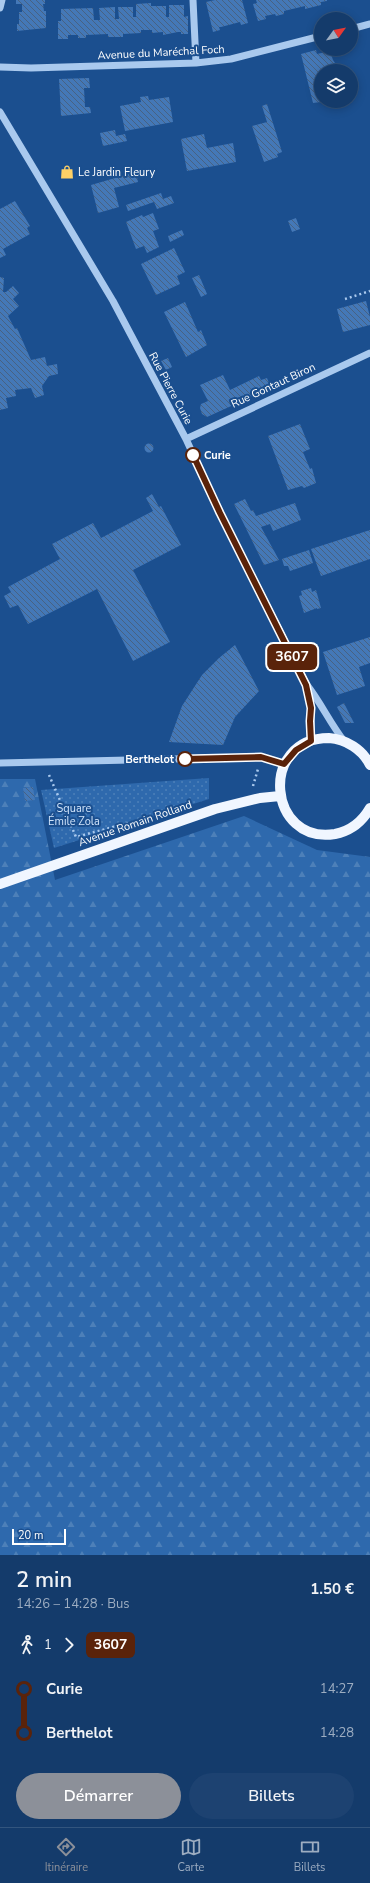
<!DOCTYPE html>
<html lang="fr">
<meta charset="utf-8">
<style>
body{margin:0;font-family:"Nunito Sans",sans-serif;background:#1d4271;color:#f1f3f6;height:100vh;display:flex;flex-direction:column;font-size:15px;white-space:nowrap}
*{box-sizing:border-box;margin:0}
p{font-size:13px;color:#9dadc1}
.icon{flex:none;width:22px;height:22px;fill:none;stroke:currentColor;stroke-width:2;stroke-linecap:round;stroke-linejoin:round}
.map{position:relative;height:1555px;overflow:hidden}
.side{display:flex;flex-direction:column;background:#143b6b;flex:1}
.side>*{flex:none}
.badge{padding:0 8px;border-radius:6px;font-size:14px;line-height:26px}
.needle{width:26px;rotate:57deg}
.tools{position:absolute;left:314px;top:12px;display:grid;gap:8px}
.tools a{display:grid;place-items:center;width:44px;height:44px;border-radius:50%;background:#143b6b;box-shadow:0 2px 10px #0003,0 0 0 1px #33557e;font-size:20px}
.scale{position:absolute;left:12px;bottom:10px;width:54px;box-sizing:border-box;padding-left:4px;border:2px solid #fff;border-top:0;font-size:11px;line-height:14px;white-space:nowrap;color:#fff;-webkit-text-stroke:3px #1b4f8f;paint-order:stroke}
.map>.badge{position:absolute;translate:-50% -50%;box-shadow:0 0 0 2px #fff}
.legs{display:flex;align-items:center;gap:6px;height:44px;padding:0 16px;font-size:13px}
.legs p{margin-inline-start:auto}
.head{display:flex;align-items:center;justify-content:space-between;height:68px;padding:0 16px}
h1{font-size:22px;font-weight:600;line-height:30px}
.action{display:flex;gap:8px;margin-top:auto;padding:8px 16px}
.action a{flex:1;height:46px;border-radius:24px;background:#8c9099;color:#fff;font-size:16px;font-weight:600;line-height:46px;text-align:center}
.action a+a{background:#1d4271;color:#f1f3f6}
ul{padding:0 16px;list-style:none}
li{display:flex;align-items:center;gap:14px;height:44px;font-size:15px}
li i{display:grid;place-items:center;width:6px;height:100%;margin:0 5px;background:currentColor}
li i::after{content:'';width:10px;height:10px;margin:-5px;border:3px solid;border-radius:50%;background:#143b6b}
li p{margin-inline-start:auto}
li:first-child i{background:linear-gradient(#0000 50%,currentColor 0)}
li:last-child i{background:linear-gradient(currentColor 50%,#0000 0)}
.dock{display:flex;justify-content:space-around;align-items:center;height:56px;border-top:1px solid #33557e;background:#143b6b;font-size:11px;color:#9dadc1}
.dock a{display:grid;justify-items:center;gap:2px}
.dock .selected{color:#8c9099}
.map>svg:first-child{display:block}
</style>
<div class="map">
<svg width="370" height="1555" viewBox="0 0 370 1555">
<defs>
<pattern id="grass-dots" width="8" height="8" patternUnits="userSpaceOnUse"><rect width="8" height="8" fill="#2e69ad"/><path d="M2 2h.1M6 6h.1" fill="none" stroke="#4d80b9" stroke-width="1.8" stroke-linecap="round"/></pattern>
<pattern id="forest-firs" width="22" height="20" patternUnits="userSpaceOnUse"><rect width="22" height="20" fill="#2e69ad"/><path d="M5 1l3.5 6h-7zM16 11l3.5 6h-7z" fill="#4d80b9"/></pattern>
<pattern id="building-back-hatch" width="6" height="6" patternUnits="userSpaceOnUse"><rect width="6" height="6" fill="#4478b7"/><path d="M-1 5l2 2M0 0l6 6M5-1l2 2" fill="none" stroke="#486282"/></pattern>
</defs>
<rect width="100%" height="100%" fill="#1b4f8f"/>
<path fill="url(#grass-dots)" d="M209 778V799L54 848 41 790Z"/>
<path fill="url(#forest-firs)" d="M0 779H35L55 880 244 816 317 850 370 857V1555H0Z"/>
<path fill="url(#building-back-hatch)" d="M16 0H45V4H43L44 11H46V28L17 31V24H19V12H22V4H16Z
M215 0H242L248 23 241 25 240 22 221 27H219L220 30 213 32 206 2Z
M256 0H327V1L321 2V5L305 9V6L284 11V14L276 16 275 14 265 16 266 19 258 21 253 4 257 3Z
M151 3V6H166V17H169V5H184V17L188 16V34H181V32H178L163 35V32L152 33V30H141V33L123 34V37H108V34L86 35V38H78V35H68V39H58V21H61V9L93 8 94 20H100L99 8 115 7V19H119L118 7H133V17H136V4Z
M316 50 317 54 330 51 333 60 335 63H333L335 71H321V102L313 103 301 54Z
M89 78 90 88H84L85 107H90L91 113 61 116 59 79Z
M148 96 149 100 169 97 173 122 125 131 120 106 141 102 140 97Z
M267 104 282 152 277 154 278 157 264 162 252 126 267 122 262 106Z
M115 130 116 136 125 134 127 141 103 146 100 133Z
M204 134 207 148 233 143 236 162 187 171 181 139Z
M136 172 138 182 114 188 119 207 98 213 91 185Z
M161 193 163 199 171 196 174 203 157 209 154 202 128 211 126 205Z
M15 201 30 226 27 228 30 234 3 249 6 255 0 258V209Z
M153 213 159 229 153 231 159 247 147 253 144 246 136 249 126 222 142 215 143 217Z
M296 218 300 229 292 232 288 221Z
M182 230 184 235 170 242 168 236Z
M174 248 185 272 177 276 180 284 156 295 141 264Z
M199 275 207 294 201 297 192 278Z
M0 277 4 278 3 292H6L13 286 19 293 13 299 19 306 8 316 15 329 17 328 31 360 45 357 47 366 57 364 58 374 49 376 42 386 44 395 35 398 31 388 15 390 16 396 6 398 8 408 0 410Z
M366 301 370 317V325L343 332 337 309Z
M185 302 198 332 201 330 207 345 186 357 164 312Z
M168 358 172 367 166 370 161 361Z
M223 375 230 390 259 376 261 380 267 378 271 388 207 417 202 414 200 408 201 404 208 401 200 385Z
M300 424 310 449 303 452 310 469 312 468 316 483 304 488 302 486 288 490 268 436Z
M144.5 448a4.5 4.5 0 1 1 9 0a4.5 4.5 0 1 1-9 0Z
M152 494 159 507 161 506 181 545 133 570 170 642 133 661 97 589 28 624 18 605 10 608 4 596 11 592 8 587 60 559 52 544 93 523 101 538 153 511 146 498Z
M245 499 251 511 253 510 256 516 295 503 301 520 273 531 270 524 261 527 279 560 264 565 234 504Z
M370 530V559L321 576 311 549Z
M309 550 313 563 290 571 288 566H284L282 559Z
M311 588 312 592 316 590 321 608 317 609V608L304 613 299 596 302 595 301 591Z
M370 637V663L359 667 365 686 337 695 323 652Z
M235 645 259 691 235 717 223 745 169 742 182 706 202 675 219 658Z
M344 703 354 723H345L337 707Z
M33 787 35 800 25 801 23 788Z"/>
<g fill="none" stroke-linecap="round" stroke-linejoin="round">
<path stroke="#a9c9ee" stroke-width="2.5" stroke-dasharray="2 3" stroke-linecap="butt" d="M345 299 370 291
M49 775 76 837 128 823
M253 786 258 769"/>
<path stroke="#a9c9ee" stroke-width="7" d="M193 0 196 63
M0 8 2 0
M351 29 370 24
M0 67 31 68 196 63 231 59 321 36
M0 112 113 301 186 439 220 513 307 685C321 703 330 723 344 741
M186 439 370 353
M307 687 311 708V741
M0 763 261 757 284 764"/>
<path stroke="#f0f6ff" stroke-width="10" d="M370 765C363 750 346 739 329 738 258 738 268 845 335 834 350 831 362 822 370 808
M0 884 215 809 260 798 280 796"/>
</g>
<g fill="none" stroke-linecap="round" stroke-linejoin="round">
<g stroke="#fff" stroke-width="9">
<path id="line-1" d="M185 759 261 757 284 764 296 750 311 741 310 721 311 708 306 685 220 513 193 455"/>
</g>
<use href="#line-1" stroke="#5a230a" stroke-width="6"/>
</g>
<defs>
<g id="shop-bare" transform="scale(1.08)"><path d="M-5-2.5h2.3a2.7 3.5 0 0 1 5.4 0H5L5.5 6h-11ZM-1.5-2.5h3a1.5 2.3 0 0 0-3 0Z" fill="#ffd166" stroke="#1b4f8f" stroke-width="2.5" paint-order="stroke"/></g>
</defs>
<g fill-rule="evenodd">
<use href="#shop-bare" x="67" y="172"/>
</g>
<g fill="#fff" stroke="#5a230a" stroke-width="2">
<circle cx="193" cy="455" r="7"/>
<circle cx="185" cy="759" r="7"/>
</g>
<g text-anchor="middle" stroke-width="4" stroke-linejoin="round" paint-order="stroke">
<g font-size="11" fill="#fff" stroke="#1b4f8f">
<text transform="translate(161 52) rotate(-3)" y="4">Avenue du Maréchal Foch</text>
<text transform="translate(273 385) rotate(-25)" y="4">Rue Gontaut Biron</text>
<text transform="translate(171 388) rotate(62)" y="4">Rue Pierre Curie</text>
<text transform="translate(135 823) rotate(-19)" y="4">Avenue Romain Rolland</text>
</g>
<g font-size="11" fill="#fff" stroke="#1b4f8f" text-anchor="start">
<text x="78" y="176">Le Jardin Fleury</text>
</g>
<g font-size="11" font-weight="bold" fill="#fff" stroke="#1b4f8f" text-anchor="start">
<text x="204" y="459">Curie</text>
<text x="174" y="763" text-anchor="end">Berthelot</text>
</g>
<g font-size="11" fill="#cfe3fa" stroke="#1b4f8f">
<text x="74" y="812">Square<tspan x="74" dy="13">Émile Zola</tspan></text>
</g>
</g>
</svg>
<div class="tools">
<a><svg class="needle" viewBox="-14 -14 28 28"><path d="M0-13l5 13h-10z" fill="#e53935"/><path d="M0 13l5-13h-10z" fill="#9dadc1"/></svg></a>
<a><svg class="icon" aria-label="layers" viewBox="0 0 24 24"><path d="M12 4l9 5-9 5-9-5zM3 14l9 5 9-5"/></svg></a>
</div>
<div class="scale">20 m</div>
<b class="badge" style="left:292px;top:657px;background:#5a230a;color:#fff">3607</b>
</div>
<section class="side">
<div class="head"><div><h1>2 min</h1><p>14:26 – 14:28 · Bus</p></div><b>1.50 €</b></div>
<div class="legs"><svg class="icon" aria-label="walk" viewBox="0 0 24 24"><circle cx="13" cy="4" r="2"/><path d="M13 8l-2 6 4 7M11 14l-3 7M7 12l3-4h3l4 4"/></svg>1<svg class="icon" aria-label="forward" viewBox="0 0 24 24"><path d="M9 5l7 7-7 7"/></svg><b class="badge" style="background:#5a230a;color:#fff">3607</b></div>
<ul>
<li><i style="color:#5a230a"></i><b>Curie</b><p>14:27</p></li>
<li><i style="color:#5a230a"></i><b>Berthelot</b><p>14:28</p></li>
</ul>
<div class="action"><a>Démarrer</a><a>Billets</a></div>
</section>
<nav class="dock">
<a class="selected"><svg class="icon" aria-label="directions" viewBox="0 0 24 24"><path d="M12 3l9 9-9 9-9-9zM9 14v-3h6M13 9l2 2-2 2"/></svg>Itinéraire</a>
<a><svg class="icon" aria-label="map" viewBox="0 0 24 24"><path d="M3 6l6-2 6 2 6-2v14l-6 2-6-2-6 2zM9 4v14M15 6v14"/></svg>Carte</a>
<a><svg class="icon" aria-label="tickets" viewBox="0 0 24 24"><path d="M3 7h18v10H3zM15 7v10"/></svg>Billets</a>
</nav>
